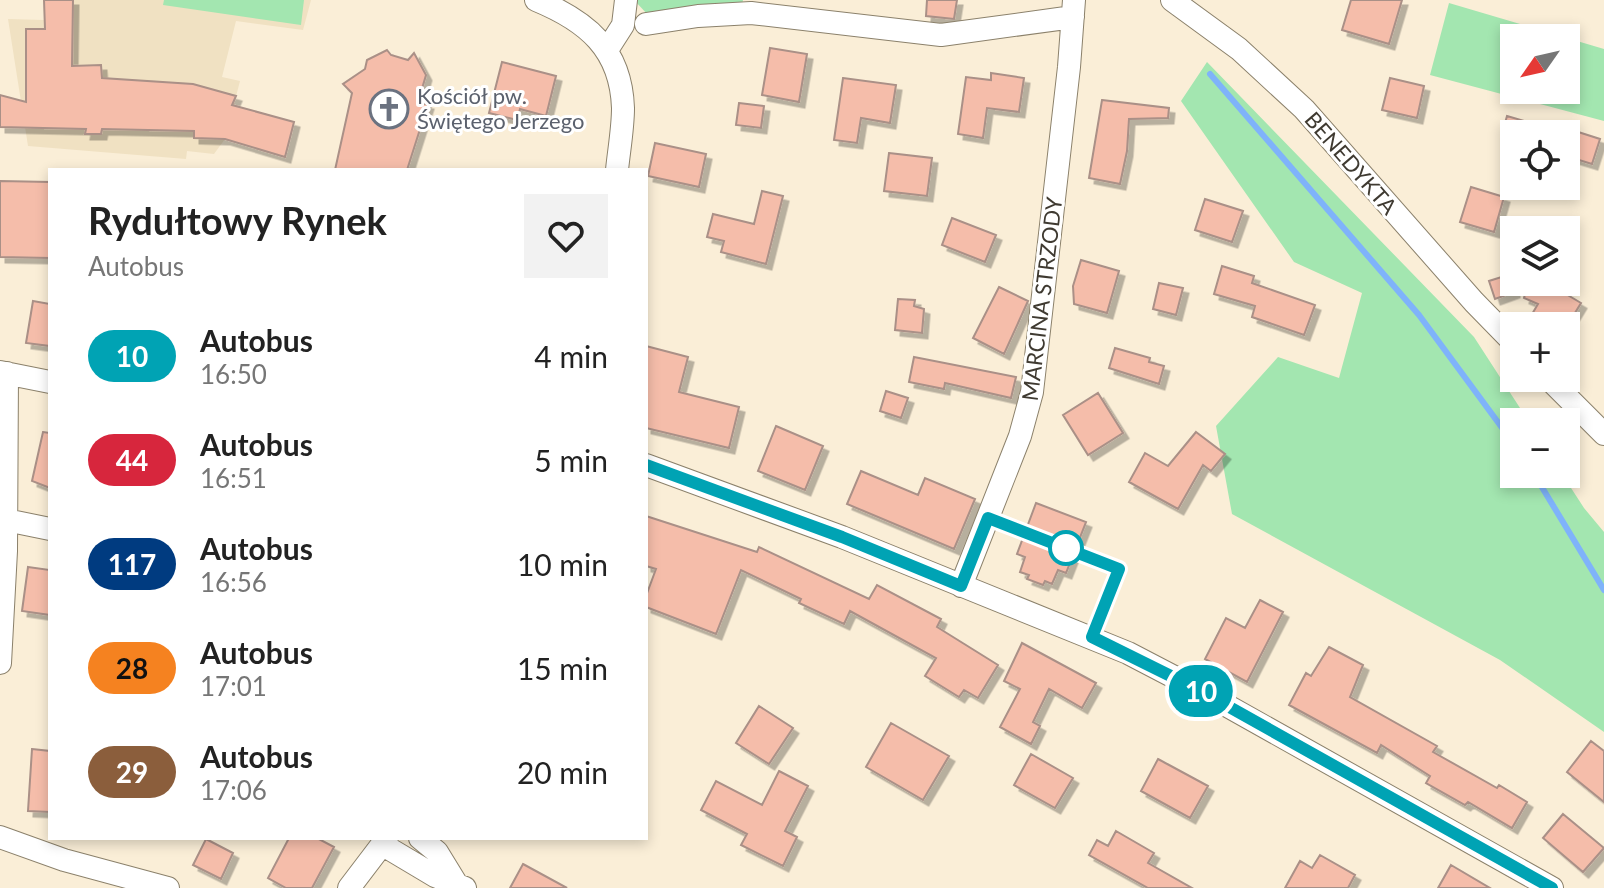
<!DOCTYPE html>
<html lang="pl">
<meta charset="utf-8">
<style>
body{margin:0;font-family:Lato,sans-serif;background:#f2f2f2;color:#222;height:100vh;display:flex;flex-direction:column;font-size:30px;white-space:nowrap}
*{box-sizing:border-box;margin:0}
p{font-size:26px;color:#767676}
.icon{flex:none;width:44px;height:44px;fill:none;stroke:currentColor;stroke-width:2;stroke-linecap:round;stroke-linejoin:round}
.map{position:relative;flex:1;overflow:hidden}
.drawer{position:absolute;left:48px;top:168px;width:600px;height:672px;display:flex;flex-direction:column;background:#fff;border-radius:0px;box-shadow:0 4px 12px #0003}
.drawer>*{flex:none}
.badge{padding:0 16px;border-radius:26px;font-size:28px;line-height:52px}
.needle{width:52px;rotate:236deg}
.fabs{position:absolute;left:1500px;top:24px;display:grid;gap:16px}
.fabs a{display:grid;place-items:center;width:80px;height:80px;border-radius:0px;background:#fff;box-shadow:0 4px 12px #0003;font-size:40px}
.map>.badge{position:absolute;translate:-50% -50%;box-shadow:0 0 0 4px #fff}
.round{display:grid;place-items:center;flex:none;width:84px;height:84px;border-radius:0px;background:#f2f2f2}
.summary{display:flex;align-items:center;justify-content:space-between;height:136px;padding:0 40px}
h1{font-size:38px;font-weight:700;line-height:60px}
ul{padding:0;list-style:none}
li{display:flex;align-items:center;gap:24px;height:104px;padding:0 40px}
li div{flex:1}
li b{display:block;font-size:30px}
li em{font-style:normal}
li .badge{min-width:88px;font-weight:700;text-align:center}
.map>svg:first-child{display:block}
</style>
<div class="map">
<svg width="1604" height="888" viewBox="0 0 1604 888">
<defs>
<filter id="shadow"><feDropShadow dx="5.5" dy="5.5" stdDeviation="0" flood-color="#0004"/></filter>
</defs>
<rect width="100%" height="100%" fill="#faeed7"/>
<path fill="#f0e1c2" d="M44 0H311L303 30 236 21 222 77 240 81 225 139 214 154 187 151 186 159 28 146 8 19 44 20Z"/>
<path fill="#a3e6b0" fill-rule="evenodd" d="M164 0H304L301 25 163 5Z
M634 0H743L742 4 649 16Z
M1449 3 1604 49V121L1430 75ZM1566 38V90H1514V38Z
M1207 62 1474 337 1529 422H1514V474H1562L1584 508 1604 532V732L1500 660 1232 514 1216 426 1278 357 1339 378 1362 293 1294 262 1181 101Z"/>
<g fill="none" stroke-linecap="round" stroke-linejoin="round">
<path stroke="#7fb3fa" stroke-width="6" d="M1210 74 1419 315 1514 444
M1534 474 1604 590"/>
</g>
<path fill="#f5bdaa" stroke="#aa9087" stroke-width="2" filter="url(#shadow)" d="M44 0H73L72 66 101 65 102 78 193 84 236 96 232 105 294 122 285 157 225 139 194 138V131L102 129 101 134H85L86 129 0 127V95L26 102V29H45Z
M927 0H957L954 19 926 16Z
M1351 0H1402L1389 44 1342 30Z
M770 48 807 54 799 102 762 95Z
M387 50 391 55 408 60 414 53 426 75 421 92 427 93 425 104H428L407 170H335L352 93 343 84 365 69 367 60Z
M502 62 556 76 546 116 520 109 517 120 489 113Z
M991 73 1024 78 1019 112 987 108 983 138 958 134 966 77 991 80Z
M843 78 896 85 890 123 861 118 857 143 834 140Z
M1390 78 1424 86 1417 118 1382 110Z
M1102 100 1169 108 1168 118 1129 119 1127 151 1120 184 1089 178Z
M739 103 764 106 761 128 736 125Z
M1507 116 1552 129V134H1502Z
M1572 130 1600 139 1592 164 1566 156V133L1570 135Z
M655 143 706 154 699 187 648 176Z
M889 153 932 158 927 196 884 191Z
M0 181 50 182V258L0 257Z
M1471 187 1504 197 1494 232 1460 222Z
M762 191 783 196 766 264 721 252 724 241 707 237 713 214 754 224Z
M1205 199 1243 211 1232 242 1195 230Z
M952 218 996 235 985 262 942 245Z
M1081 260 1119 271 1107 313 1074 304 1073 286Z
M1222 266 1254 276 1252 283 1315 305 1304 335 1252 317 1255 306 1214 294Z
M1514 273V292L1495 299 1489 281Z
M1528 282 1547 288 1549 284 1581 303 1567 326H1525L1538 304 1524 298Z
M1159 283 1183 288 1176 315 1153 309Z
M999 287 1028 301 1004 354 973 338Z
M898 299 915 300 914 306 924 309 922 333 895 330Z
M33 301 50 304V346L26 343Z
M646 346 688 357 679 392 739 407 729 448 646 428Z
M1115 348 1150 358 1149 362 1164 366 1159 384 1109 368Z
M914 357 1016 377 1011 398 945 383 944 389 909 382Z
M886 391 908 398 901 418 880 411Z
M1098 393 1123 433 1088 455 1063 415Z
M776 426 823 446 805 490 758 471Z
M43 432 50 433V488L32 481Z
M1196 432 1225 454 1211 471 1203 465 1178 509 1129 482 1145 453 1168 466Z
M861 471 918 495 925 478 975 499 954 549 847 504Z
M1036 503 1086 522 1066 573 1058 570 1052 584 1045 581 1043 585 1027 579 1029 575 1020 572 1025 557 1017 554Z
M646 516 757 552 759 547 869 599 877 585 941 619 937 627 998 665 978 698 964 690 959 697 925 676 936 658 850 611 844 624 799 603 801 599 741 570 716 634 646 607V596L656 569 646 566Z
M28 567 50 570V615L22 611Z
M1260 600 1283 612 1247 682 1205 659 1226 618 1245 628Z
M1022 643 1096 683 1082 708 1049 689 1033 722 1040 726 1031 744 1000 727 1020 689 1004 681Z
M1329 647 1363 665 1350 697 1437 746 1433 752 1497 788 1499 785 1527 802 1512 828 1468 802 1465 805 1426 783 1430 776 1381 745 1377 753 1289 705 1306 673 1311 676Z
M759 706 793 728 769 764 736 743Z
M891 723 949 756 923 800 866 767Z
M1591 741 1604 751V802L1567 772Z
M32 749 50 751V812L28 811Z
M1031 754 1073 778 1055 808 1014 785Z
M1158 759 1208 786 1190 818 1141 791Z
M779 771 808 786 785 831 797 837 783 866 741 845 747 834 701 810 716 781 762 805Z
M1563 814 1604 848 1583 872 1543 838Z
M1116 831 1154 853 1148 863 1192 888H1148L1089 855 1097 840 1108 846Z
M289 838H317L334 847 312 888H286L268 878Z
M206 839 233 853 221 879 193 865Z
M1320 855 1355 875 1348 888H1285L1300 861 1312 868Z
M523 864 567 888H510Z
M1451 865 1490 888H1438Z"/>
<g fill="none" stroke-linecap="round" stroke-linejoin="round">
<g stroke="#8b816b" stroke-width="24">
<path id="minor" d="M536 0C587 21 621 49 623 108 623 128 619 150 617 170
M1172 0 1239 49 1304 109 1474 302 1514 343
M646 24 698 16 751 13 941 35 1073 17
M607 50 623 25 626 0
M0 372 50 382
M1548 378 1604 434
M646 465 842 537 1128 653 1199 690 1552 888
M6 520 50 529
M961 586 1020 436 1032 392 1069 67 1074 0
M0 663 6 551 7 373
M0 837 64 860 168 888
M420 838 437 852 456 883
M383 845 435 876 465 888
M349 888 387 838"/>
</g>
<use href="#minor" stroke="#fff" stroke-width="22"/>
</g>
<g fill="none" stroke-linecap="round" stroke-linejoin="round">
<g stroke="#fff" stroke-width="18">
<path id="line" d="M646 465 842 537 961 586 988 518 1119 569 1092 637 1199 690 1552 888"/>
</g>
<use href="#line" stroke="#00a3b4" stroke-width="12"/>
</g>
<defs>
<g id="church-ring" transform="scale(2)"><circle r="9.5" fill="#fff" stroke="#6b7280" stroke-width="1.5"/><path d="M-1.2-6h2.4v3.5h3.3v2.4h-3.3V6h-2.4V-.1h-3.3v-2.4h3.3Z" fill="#6b7280"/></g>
</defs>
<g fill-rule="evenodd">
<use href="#church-ring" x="389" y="109"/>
</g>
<circle fill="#fff" stroke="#00a3b4" stroke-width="4" cx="1066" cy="548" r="16"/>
<g text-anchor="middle" stroke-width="6" stroke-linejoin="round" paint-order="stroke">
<g font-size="22" fill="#5b616d" stroke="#fff" text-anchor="start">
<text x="417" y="104">Kościół pw.<tspan x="417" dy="25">Świętego Jerzego</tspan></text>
</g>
<g font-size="22" fill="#3f3a31" stroke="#fff">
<text transform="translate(1351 163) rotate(49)" y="8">BENEDYKTA</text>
<text transform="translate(1042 299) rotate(-83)" y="8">MARCINA STRZODY</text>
</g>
</g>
</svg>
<div class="fabs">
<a><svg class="needle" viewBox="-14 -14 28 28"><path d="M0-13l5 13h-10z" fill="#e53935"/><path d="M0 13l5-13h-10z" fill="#767676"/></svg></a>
<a><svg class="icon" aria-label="locate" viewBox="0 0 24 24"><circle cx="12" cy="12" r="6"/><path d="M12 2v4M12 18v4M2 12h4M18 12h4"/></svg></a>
<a><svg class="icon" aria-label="layers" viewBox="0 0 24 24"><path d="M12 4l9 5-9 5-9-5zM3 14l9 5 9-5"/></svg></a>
<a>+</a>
<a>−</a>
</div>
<b class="badge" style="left:1201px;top:691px;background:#00a3b4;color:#fff">10</b>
<section class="drawer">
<div class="summary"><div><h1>Rydułtowy Rynek</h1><p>Autobus</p></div><a class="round"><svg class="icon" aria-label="heart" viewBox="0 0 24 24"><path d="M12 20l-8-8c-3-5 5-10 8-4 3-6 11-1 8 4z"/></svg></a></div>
<ul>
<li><span class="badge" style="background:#00a3b4;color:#fff">10</span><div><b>Autobus</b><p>16:50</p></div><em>4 min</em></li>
<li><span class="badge" style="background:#d7263d;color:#fff">44</span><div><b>Autobus</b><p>16:51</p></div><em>5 min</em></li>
<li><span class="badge" style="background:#003b80;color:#fff">117</span><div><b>Autobus</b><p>16:56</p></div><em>10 min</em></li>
<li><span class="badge" style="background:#f58220;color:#111">28</span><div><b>Autobus</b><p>17:01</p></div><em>15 min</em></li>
<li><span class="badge" style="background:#8b5e3c;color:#fff">29</span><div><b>Autobus</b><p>17:06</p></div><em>20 min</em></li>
</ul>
</section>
</div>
